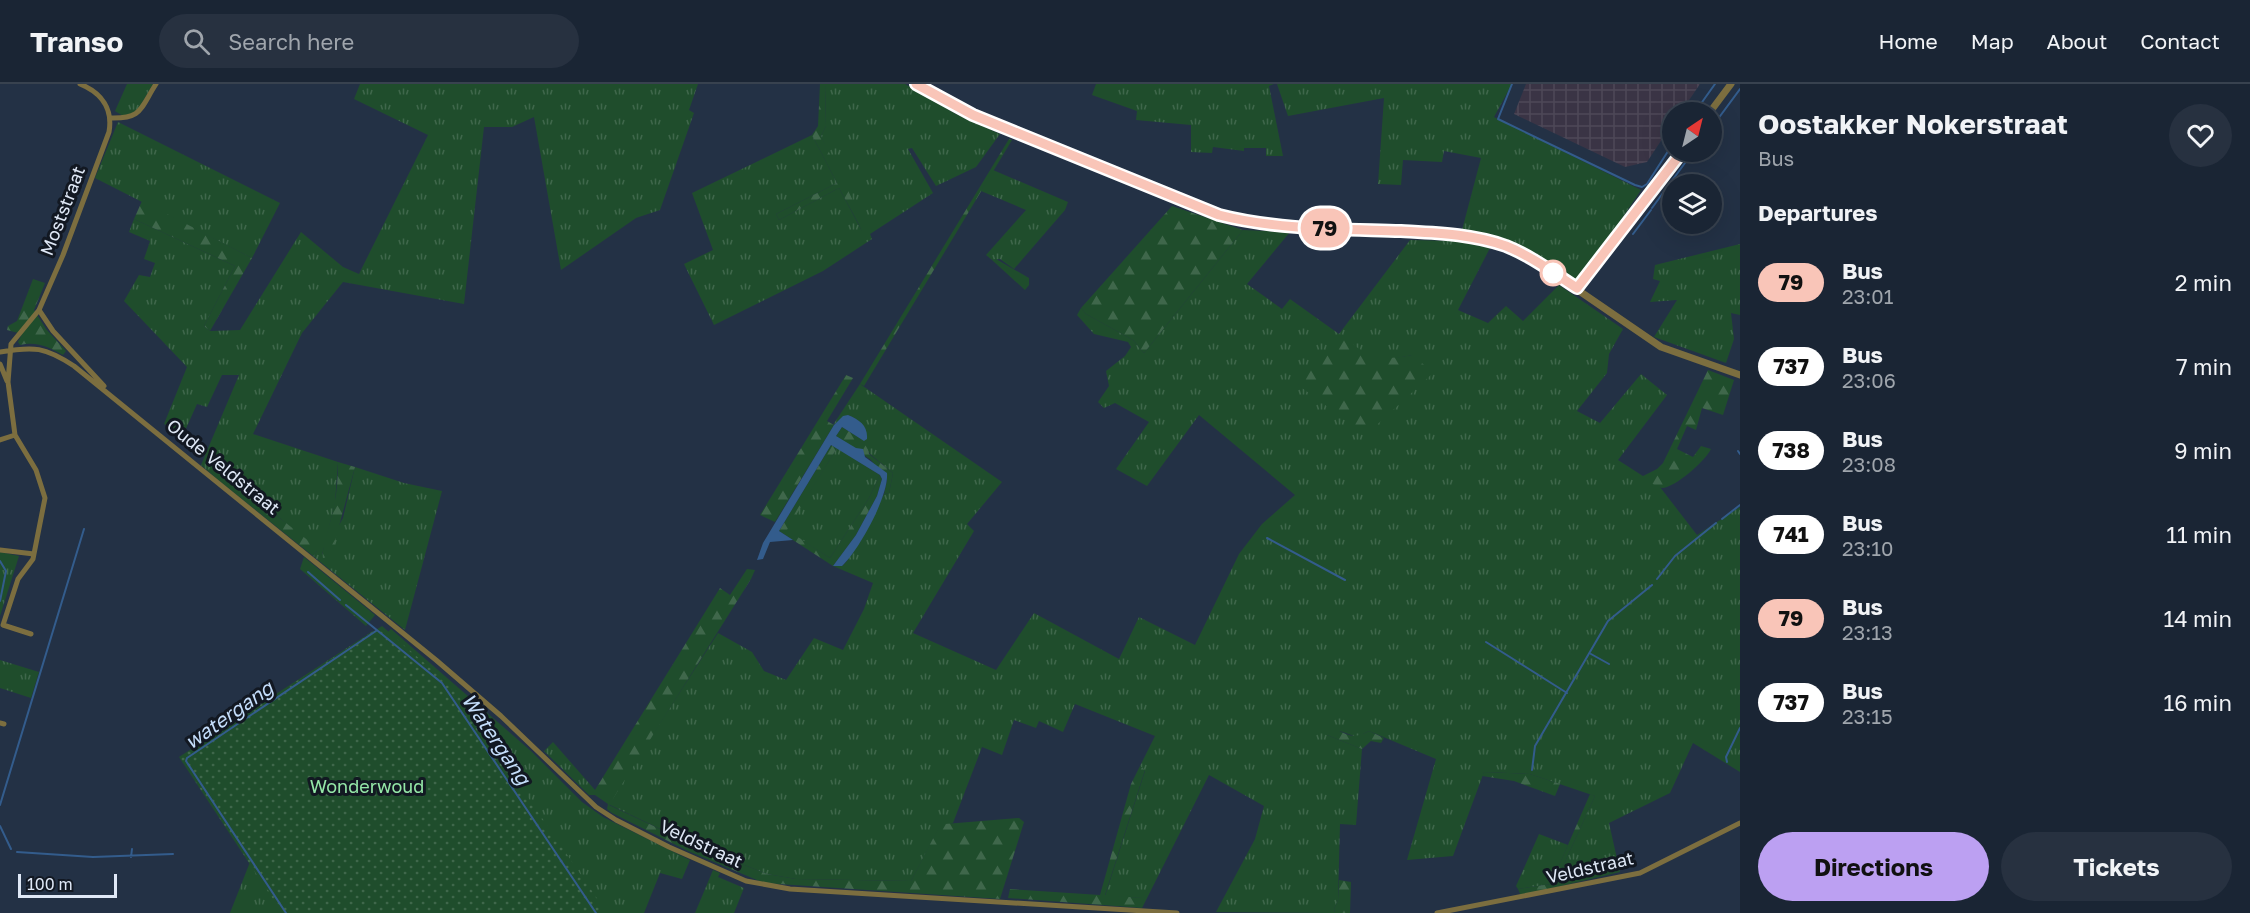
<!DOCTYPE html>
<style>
body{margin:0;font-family:"Golos Text",sans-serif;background:#273140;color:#f1f3f6;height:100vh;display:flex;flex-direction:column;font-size:22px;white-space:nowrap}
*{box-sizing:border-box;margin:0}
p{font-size:20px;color:#9fa5ac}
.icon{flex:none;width:33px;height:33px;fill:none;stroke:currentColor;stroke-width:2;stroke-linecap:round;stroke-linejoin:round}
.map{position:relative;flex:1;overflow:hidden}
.sheet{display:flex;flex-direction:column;background:#1a2534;width:510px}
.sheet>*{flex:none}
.badge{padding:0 12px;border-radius:20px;font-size:21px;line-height:39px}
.needle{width:39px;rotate:35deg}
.buttons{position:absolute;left:1662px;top:18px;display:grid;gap:12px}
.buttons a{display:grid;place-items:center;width:60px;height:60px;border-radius:50%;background:#1a2534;box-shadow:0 6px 24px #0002,0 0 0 2px #38424f;font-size:30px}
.scale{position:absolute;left:18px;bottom:15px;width:99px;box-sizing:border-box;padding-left:6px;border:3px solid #dfe8f6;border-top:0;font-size:16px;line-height:21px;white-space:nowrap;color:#dfe8f6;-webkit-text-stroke:4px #121822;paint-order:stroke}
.map>.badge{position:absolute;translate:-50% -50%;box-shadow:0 0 0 3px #fff}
h2{padding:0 18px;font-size:22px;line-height:54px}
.round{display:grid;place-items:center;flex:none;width:63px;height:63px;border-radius:32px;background:#273140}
.head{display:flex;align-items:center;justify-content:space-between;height:102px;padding:0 18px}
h1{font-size:28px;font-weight:700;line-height:45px}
.primary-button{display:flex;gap:12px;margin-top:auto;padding:12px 18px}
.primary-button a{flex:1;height:69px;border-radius:36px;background:#bca0f2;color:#111;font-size:24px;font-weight:700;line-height:69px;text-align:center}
.primary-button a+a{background:#273140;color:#f1f3f6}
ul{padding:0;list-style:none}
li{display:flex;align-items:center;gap:18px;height:84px;padding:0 18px}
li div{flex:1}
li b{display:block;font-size:22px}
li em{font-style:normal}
li .badge{min-width:66px;font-weight:700;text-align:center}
header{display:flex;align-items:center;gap:36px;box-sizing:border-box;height:84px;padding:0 30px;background:#1a2534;border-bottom:2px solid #38424f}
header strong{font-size:28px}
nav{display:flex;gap:33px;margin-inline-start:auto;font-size:21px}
.search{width:420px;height:54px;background:#273140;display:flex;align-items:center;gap:15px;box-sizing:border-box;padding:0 21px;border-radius:33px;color:#9fa5ac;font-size:22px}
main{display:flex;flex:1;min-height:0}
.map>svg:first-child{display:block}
</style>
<header>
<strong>Transo</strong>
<div class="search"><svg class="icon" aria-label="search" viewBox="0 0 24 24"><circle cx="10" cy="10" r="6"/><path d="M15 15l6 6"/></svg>Search here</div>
<nav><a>Home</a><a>Map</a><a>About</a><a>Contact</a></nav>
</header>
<main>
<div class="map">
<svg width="1740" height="829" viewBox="0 0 1740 829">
<defs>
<pattern id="industrial-grid" width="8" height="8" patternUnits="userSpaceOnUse" patternTransform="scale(1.5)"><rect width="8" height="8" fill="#3a3445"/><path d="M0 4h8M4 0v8" fill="none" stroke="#4d4857"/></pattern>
<pattern id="grass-tufts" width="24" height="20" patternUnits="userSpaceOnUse" patternTransform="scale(1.5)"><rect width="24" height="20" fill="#1f4d2c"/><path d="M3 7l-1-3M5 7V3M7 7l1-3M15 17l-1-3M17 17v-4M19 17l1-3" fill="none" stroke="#3f674b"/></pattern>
<pattern id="forest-firs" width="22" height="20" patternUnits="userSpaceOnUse" patternTransform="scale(1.5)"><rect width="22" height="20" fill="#1f4d2c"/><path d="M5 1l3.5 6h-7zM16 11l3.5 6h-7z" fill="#3f674b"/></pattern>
<pattern id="park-dots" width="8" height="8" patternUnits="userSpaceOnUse" patternTransform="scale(1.5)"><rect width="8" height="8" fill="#1f4d2c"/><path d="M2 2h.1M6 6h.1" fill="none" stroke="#3f674b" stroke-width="1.8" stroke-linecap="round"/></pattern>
</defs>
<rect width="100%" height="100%" fill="#233145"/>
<path fill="url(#industrial-grid)" d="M1526 0H1700L1681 28H1672V40L1647 78 1625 83 1514 30Z"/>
<path fill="url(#grass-tufts)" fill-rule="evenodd" d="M127 0H153L136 29 123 32 115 27Z
M360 0H698L689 26 694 29 660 126 636 134 561 186 534 33 512 43H484L464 220 343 198 302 249 253 350 338 378 335 419 322 471 343 434 355 383 404 399 442 407 405 546 313 472 317 467 245 403 217 395 201 381 239 291H222L207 323 197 320 184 349 164 340 187 283 124 217 139 191 150 193 155 179 144 175 150 157 129 148 134 135 235 182 204 242 210 247 240 246 301 148 343 183 359 190 428 51 354 15Z
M825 0H905L956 30 1000 50 976 83 936 102 912 64 908 65 933 109 870 150 872 155 823 187 714 241 684 180 713 166 692 109 812 51 837 99 776 130 779 136 839 104 862 147 821 52 826 42Z
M1096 0H1274L1269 2 1283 72H1266V64H1244V67L1213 63 1212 69 1191 68V41L1136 36 1137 27 1092 11Z
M1277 0H1512L1494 33 1641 106 1585 190 1577 196 1517 161 1462 146 1481 74 1444 67 1442 78 1403 76 1401 101 1378 100 1384 14 1288 32Z
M118 38 280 119 252 174 95 94Z
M993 86 1068 118 1065 126 1014 185 1000 175 992 176 986 171 1026 126 981 107Z
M1243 146 1290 148 1247 200 1282 225 1290 215 1339 250 1410 156 1457 157 1490 164 1458 226 1488 239 1506 222 1523 237 1559 201 1623 245 1609 270 1607 289 1577 327 1600 339 1641 290 1667 311 1618 376 1660 403 1697 451 1740 423V688L1693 659 1670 709 1609 739 1620 788 1553 804 1595 712 1530 690 1484 688 1453 772 1407 776 1436 675 1369 647 1357 653 1340 647 1327 651 1362 665 1356 741 1340 740 1338 816 1334 825 1335 829 1216 828 1255 755 1264 722 1209 691 1142 824V814L1105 812 1145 687 1140 682 1155 652 1075 620 1063 648 1039 637 1036 644 1014 636 1002 671 982 663 953 739 939 744 911 797 796 795 767 790 696 762 608 720 718 549 752 568 764 587 786 596 814 554 843 566 864 525 873 499 833 482H842L847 477 884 410 889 409 893 389 870 370C860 352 875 343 848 331L833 341 860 300 1002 398 967 440 974 447 913 549 996 586 1034 529 1119 575 1139 533 1195 561 1239 470 1262 440 1295 411 1199 331 1147 402 1116 385 1149 338 1115 319 1104 324 1098 318 1109 302 1106 287 1125 272 1131 263 1128 258 1094 250 1077 231 1081 224 1086 230 1133 256 1144 269ZM1368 271 1385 276 1413 271 1298 301Z
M1740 160V231L1731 229 1734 255 1726 279 1654 253 1677 216 1650 218 1660 197 1653 195 1655 181Z
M837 364 880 391 869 414 830 474 786 446Z
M0 468 19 472 0 532Z
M304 473 375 531 366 542 300 485Z
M391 545 532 668 582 718 603 733 690 776 682 795 660 789 644 829H230L250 778 273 612 373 547 382 554Z
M0 576 39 588 31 614 0 604Z
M553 658 595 706V711H589L544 667Z
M1539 750 1568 761 1551 800 1518 805 1516 802Z
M713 786 720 789 718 793 744 804 734 829H695Z"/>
<path fill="url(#forest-firs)" d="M820 0H825L826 42 821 52 867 145 863 148 839 104 779 136 776 130 837 99 812 51 818 42Z
M1009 55 1012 56 864 302 860 300Z
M142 117 252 174 210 247 204 242 235 182 134 135Z
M1172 122 1243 146 1144 269 1133 256 1086 230 1081 224Z
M996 175 1029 194V201L1025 206 992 176Z
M33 195 45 199 34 226 46 245 66 267 63 271C49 263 37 257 20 261L18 258 22 250 7 246 8 242 17 237Z
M1339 250C1370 273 1373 278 1413 271L1433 289 1366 351 1298 301Z
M1708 286 1734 296 1723 331 1702 324 1696 346 1687 342 1677 365 1693 373 1701 362 1711 365C1706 376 1675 404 1662 404 1656 403 1646 396 1641 393L1657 385 1663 379Z
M846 291 853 294 827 337 834 341 775 438 760 431Z
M842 343 863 356 867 355 869 370 893 389 889 409 884 410 887 396 871 376 836 352Z
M831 361 837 364 787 446 830 474 869 414 880 391 882 395 877 412 856 451 833 482 779 447Z
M338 378 355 383 331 472 323 474C321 465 332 434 334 422 337 407 338 393 338 378Z
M223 387 235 394 257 416 315 462 317 467 313 472 217 395Z
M747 485 755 486 751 495 609 721 696 762 767 790 796 795 911 797 939 743 945 740 1019 734 1024 738 1000 815 764 799 688 767 612 729 607 725 608 720 595 711V706L720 504 730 511Z
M1327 643C1347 647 1348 658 1369 647L1384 654 1381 659 1371 657 1362 665 1327 651 1324 646Z
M1140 682 1145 686 1105 811 1142 814V824L1008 814 1010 805 1100 811 1131 700Z
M1484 688 1530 690 1560 700 1555 712 1514 697 1482 692Z
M1590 710 1595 712 1553 804 1521 812 1518 805 1551 800Z
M1339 796 1351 798 1350 829H1335L1334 825 1338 816Z"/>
<path fill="url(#park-dots)" d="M382 542 453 604 607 829H282L179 673Z"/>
<path fill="#335c8c" d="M848 331C860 336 868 342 867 355L864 357 842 343 836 352 856 364 863 365 865 373 887 389C889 412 859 466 842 482H833L856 451 877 412 882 395 880 391 831 361 779 447 793 456 770 458 763 475 757 476 763 459 834 341 843 332Z"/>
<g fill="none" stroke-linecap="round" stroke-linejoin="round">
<path stroke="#335c8c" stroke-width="2" d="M1512 0 1498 35 1635 101 1642 103 1647 100 1672 61
M1695 28 1715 0
M1712 43 1740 5
M1652 124 1693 68
M1633 150 1651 126
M1738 367 1740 370
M1722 435 1740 421
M1267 454 1345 496
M0 477 6 487 0 517
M308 488 340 516
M1657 495 1675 472 1716 439
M346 521 442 599 596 829
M1486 558 1567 609
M1591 570 1609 580
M1727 678 1726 673 1740 644
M1532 686 1535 662 1608 537 1652 501
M0 721 84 445
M0 742 11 765
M17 768 93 773 173 770
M131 773 132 765
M286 829 186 677 187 674 376 547"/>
<path stroke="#7c6e3f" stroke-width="5" d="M110 34C142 35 140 25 156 0
M39 226 53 247 104 302
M0 268C34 262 45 263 74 282L436 576 501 632 596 723 616 736 669 763 746 797 790 805 1177 829
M0 280 7 297
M0 356 15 351
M0 466 34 470
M31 550 3 541 18 495 33 475 45 414 36 386 15 351 8 298 11 260 39 226 63 171 109 48C113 25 102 9 80 0
M0 639 4 640
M1437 829 1640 789 1740 739"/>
<path stroke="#7c6e3f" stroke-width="7" d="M916 0 973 31 1219 131 1257 140 1284 142 1463 151 1504 161 1534 176 1661 263 1740 291
M1710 28 1731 0
M1577 204 1682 68"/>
</g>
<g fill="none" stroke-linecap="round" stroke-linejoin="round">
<g stroke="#fff" stroke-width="14">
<path id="line" d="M916 0 973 31 1219 131C1278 146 1340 145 1401 147 1436 149 1472 150 1506 162 1531 172 1554 189 1577 204L1682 68"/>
</g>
<use href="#line" stroke="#f9c5b8" stroke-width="9"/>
</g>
<circle fill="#fff" stroke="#f9c5b8" stroke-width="3" cx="1553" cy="189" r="12"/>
<g text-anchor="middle" stroke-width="6" stroke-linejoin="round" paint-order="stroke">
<g font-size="18" fill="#dfe8f6" stroke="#121822">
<text transform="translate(63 127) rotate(-69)" y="6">Moststraat</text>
<text transform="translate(223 383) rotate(39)" y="6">Oude Veldstraat</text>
<text transform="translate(701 760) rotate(25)" y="6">Veldstraat</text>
<text transform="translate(1590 784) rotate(-13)" y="6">Veldstraat</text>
</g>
<g font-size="18" fill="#95e8a8" stroke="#121822">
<text x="367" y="709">Wonderwoud</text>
</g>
<g font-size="20" font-style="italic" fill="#c4ddfa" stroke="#121822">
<text transform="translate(229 631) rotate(-35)" y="7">watergang</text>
<text transform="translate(496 655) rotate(56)" y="7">Watergang</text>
</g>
</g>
</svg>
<div class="buttons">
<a><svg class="needle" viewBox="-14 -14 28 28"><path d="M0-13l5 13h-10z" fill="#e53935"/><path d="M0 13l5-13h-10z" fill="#9fa5ac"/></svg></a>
<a><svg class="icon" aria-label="layers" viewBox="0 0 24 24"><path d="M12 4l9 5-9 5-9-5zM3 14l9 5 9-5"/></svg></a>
</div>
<div class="scale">100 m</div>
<b class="badge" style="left:1325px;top:144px;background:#f9c5b8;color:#111">79</b>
</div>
<section class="sheet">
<div class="head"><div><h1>Oostakker Nokerstraat</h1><p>Bus</p></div><a class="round"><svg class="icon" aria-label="heart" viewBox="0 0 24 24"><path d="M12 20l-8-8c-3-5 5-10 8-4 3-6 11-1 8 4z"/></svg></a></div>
<h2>Departures</h2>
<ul>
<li><span class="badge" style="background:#f9c5b8;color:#111">79</span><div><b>Bus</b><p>23:01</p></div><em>2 min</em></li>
<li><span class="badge" style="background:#fff;color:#111">737</span><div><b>Bus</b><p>23:06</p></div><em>7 min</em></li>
<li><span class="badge" style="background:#fff;color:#111">738</span><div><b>Bus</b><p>23:08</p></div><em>9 min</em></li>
<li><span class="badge" style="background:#fff;color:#111">741</span><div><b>Bus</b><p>23:10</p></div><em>11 min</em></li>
<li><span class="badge" style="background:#f9c5b8;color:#111">79</span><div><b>Bus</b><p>23:13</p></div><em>14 min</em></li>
<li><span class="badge" style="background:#fff;color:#111">737</span><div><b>Bus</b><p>23:15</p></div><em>16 min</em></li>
</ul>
<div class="primary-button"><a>Directions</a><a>Tickets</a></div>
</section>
</main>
